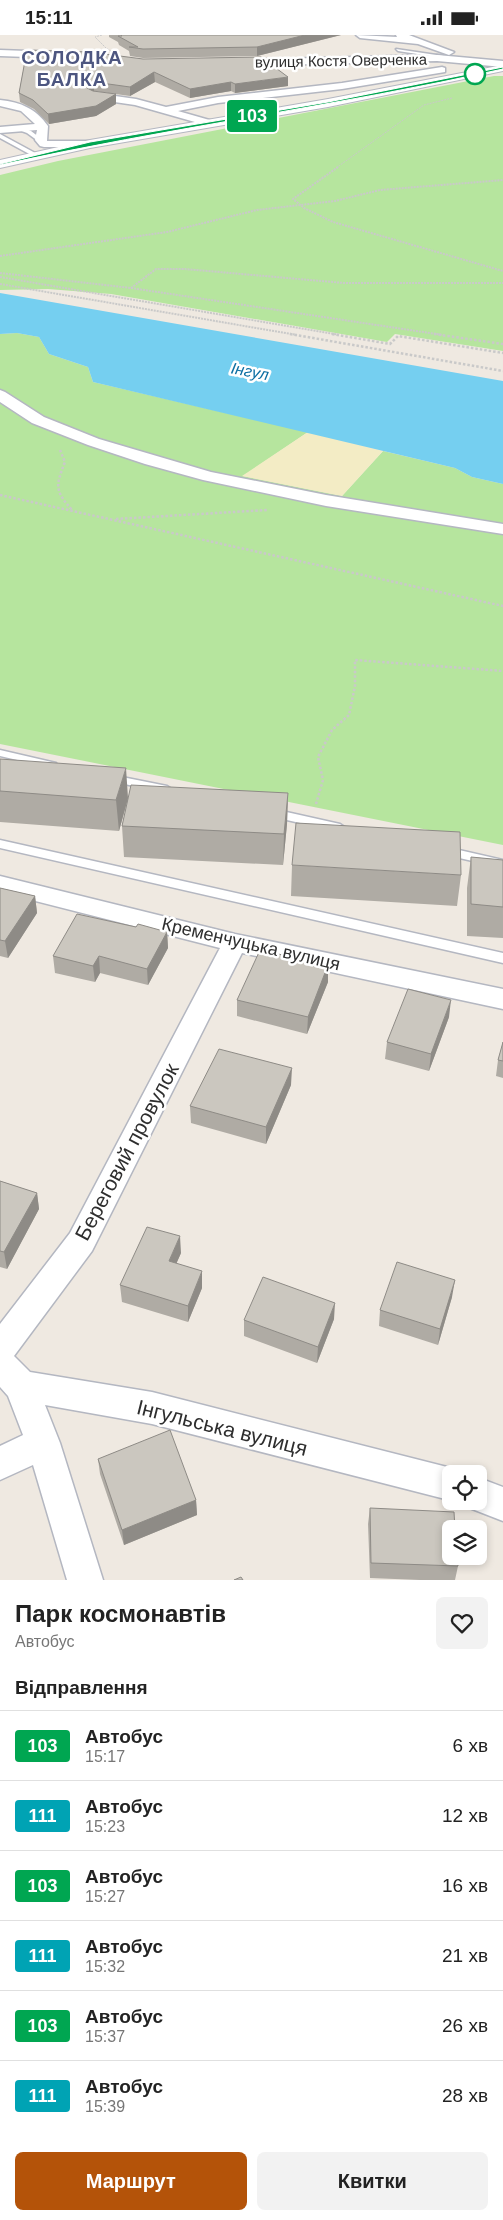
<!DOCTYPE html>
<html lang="uk">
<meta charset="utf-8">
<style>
body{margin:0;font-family:Arial,sans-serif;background:#f2f2f2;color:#222;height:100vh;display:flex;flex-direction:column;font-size:19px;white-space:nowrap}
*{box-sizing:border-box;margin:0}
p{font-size:16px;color:#767676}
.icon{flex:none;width:28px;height:28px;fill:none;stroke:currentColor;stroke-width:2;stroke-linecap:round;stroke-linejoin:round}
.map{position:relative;height:1545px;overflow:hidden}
.details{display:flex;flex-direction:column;background:#fff;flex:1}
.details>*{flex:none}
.badge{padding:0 10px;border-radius:4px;font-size:18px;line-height:32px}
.tools{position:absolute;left:442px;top:1430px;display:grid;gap:10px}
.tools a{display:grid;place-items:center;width:45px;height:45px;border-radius:8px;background:#fff;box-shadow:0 2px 8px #0003;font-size:25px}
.map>.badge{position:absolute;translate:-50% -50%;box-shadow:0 0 0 2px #fff}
h2{padding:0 15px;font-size:19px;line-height:45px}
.round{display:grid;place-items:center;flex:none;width:52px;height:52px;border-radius:8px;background:#f2f2f2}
.head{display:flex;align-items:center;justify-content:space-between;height:85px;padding:0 15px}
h1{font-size:24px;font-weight:700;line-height:38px}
.action{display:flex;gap:10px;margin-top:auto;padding:10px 15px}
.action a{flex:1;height:58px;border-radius:8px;background:#b45309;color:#fff;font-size:20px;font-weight:700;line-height:58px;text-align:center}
.action a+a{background:#f2f2f2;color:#222}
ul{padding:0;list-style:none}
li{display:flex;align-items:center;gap:15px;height:70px;padding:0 15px;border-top:1px solid #e0e0e0}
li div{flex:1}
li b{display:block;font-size:19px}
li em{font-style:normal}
li .badge{min-width:55px;font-weight:700;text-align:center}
.status{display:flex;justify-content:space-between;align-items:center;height:35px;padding:0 25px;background:#fff;direction:ltr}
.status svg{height:14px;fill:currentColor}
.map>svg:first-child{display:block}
</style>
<div class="status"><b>15:11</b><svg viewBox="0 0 49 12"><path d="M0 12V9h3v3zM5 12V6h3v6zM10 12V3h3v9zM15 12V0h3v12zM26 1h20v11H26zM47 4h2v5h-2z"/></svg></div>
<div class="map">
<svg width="503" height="1545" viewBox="0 0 503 1545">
<rect width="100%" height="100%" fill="#efe9e1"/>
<path fill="#b6e59e" d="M494 41H503V316L395 299 387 307 111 259 48 254 0 255V140L58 126Z
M17 298 39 302 49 319 88 332 93 347 308 397 243 441 342 461 383 416 455 433 472 442 503 449V810L0 709V299Z"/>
<path fill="#f3ecc5" d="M308 397 383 416 342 461 242 441Z"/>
<path fill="#75cff0" d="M0 258 503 346V449L472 442 455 433 93 347 88 332 49 319 39 302 17 298 0 299Z"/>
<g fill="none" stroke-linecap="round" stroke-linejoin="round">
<g stroke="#b4b7c1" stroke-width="3">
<path id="service" d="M396 14 450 22 452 23 450 24 398 16Z
M18 91 31 96 43 105 38 106 27 98 16 94Z
M0 99 37 119 38 120 33 121 0 103Z
M0 715 56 728 57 730 52 733 0 721Z
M112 740 167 751 173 755 167 759 108 745 107 743 108 741Z
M273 774 340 789 346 793 340 797 269 781 267 778Z
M0 805 503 918V928L0 813Z
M446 812 503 825V833L442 819 440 816Z"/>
</g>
<g stroke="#b4b7c1" stroke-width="3">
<path id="minor" d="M356 0 397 2 396 0H409L454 17 449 20 418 9 360 3Z
M0 15 55 17 60 20 55 23 0 21Z
M437 20 503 26V32L437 26 239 31 234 28 239 25Z
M442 32 445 33V37L342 54 218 68 178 76 213 86 214 88 209 91 135 70 94 64 89 61 94 58 136 64 166 72 218 62 342 48Z
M0 65C21 67 36 74 48 91L47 106H90L95 109 90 112H44L40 111 35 105 37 95 0 98V92L35 89 21 76 0 71Z
M0 355 5 357 44 382 99 404 211 437 326 460 503 489V499L326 471 203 445 145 429 88 410 32 388 0 367Z
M0 841 235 899 503 954V974L242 918 92 1216 14 1321 30 1337 152 1357 451 1433 464 1439H451L453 1466 152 1389 45 1370 60 1408 103 1545H67L33 1430 0 1445V1411L23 1400 8 1361 0 1352V1289L70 1198 220 913 0 857Z
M479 1443 503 1452V1486L467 1472 464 1466H479Z"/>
</g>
<g stroke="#b4b7c1" stroke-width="2">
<path id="tertiary" d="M503 30V36L328 72 90 113 0 133V125L90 105 328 64Z"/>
</g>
<path stroke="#c9c9c9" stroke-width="1" stroke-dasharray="2 1" stroke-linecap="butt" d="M102 0 95 2 106 13 122 23
M336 133 424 70 452 63"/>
<path stroke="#c9c9c9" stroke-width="2" stroke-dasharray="2 1" stroke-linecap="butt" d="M338 132 293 164 304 173 333 187 503 236
M0 221 167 197 257 175 335 166 380 155 503 145
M0 238 131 253 443 300
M0 242 340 300
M0 249 297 300
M131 253 156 234H185L344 248H503"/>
<path stroke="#c9c9c9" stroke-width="2.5" stroke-dasharray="2.5 2" stroke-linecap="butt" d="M290 299 503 336
M332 299 390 309 398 301 503 318
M434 299 503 309
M60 415 65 427C55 452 55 456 73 476
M0 460 503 571
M116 484 267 475
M316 769 323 745 318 722 332 695 349 680 355 651V625L503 636"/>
<use href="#service" fill="#fff" fill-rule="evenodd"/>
<use href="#minor" fill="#fff" fill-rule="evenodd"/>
<use href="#tertiary" fill="#fff" fill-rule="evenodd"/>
</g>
<path fill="#afaba4" d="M109 0H341L257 21 143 23 130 21 129 16 119 10 118 7 109 2Z
M27 15 288 51 235 58 231 56 190 63 155 47 130 61 94 56 116 69 96 81 49 89 34 74 20 67 19 58Z
M0 724 128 763 288 758 287 789 283 830 124 822 122 791 128 764 119 796 0 787Z
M471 822 503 825V903L467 901V853Z
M292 830 461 840 457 871 291 861Z
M0 853 35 861 37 878 8 923 0 921Z
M136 892 167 897 168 913 148 950 100 938 95 947 55 938 53 921Z
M328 930V947L307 999 237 981V965Z
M449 982 429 1036 385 1024 387 1007Z
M503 1007V1043L496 1041 498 1025Z
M291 1050 266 1109 191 1088 190 1071Z
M0 1146 37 1158 39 1174 7 1234 0 1232Z
M181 1218 176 1229 202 1253 188 1287 122 1267 120 1250Z
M452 1262 438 1310 379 1291 380 1275Z
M334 1284 317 1328 244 1301V1285Z
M98 1424 196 1465 197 1480 124 1510 100 1439Z
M370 1473 458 1531 455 1545H420L370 1543 368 1489Z"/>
<path fill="#8e8b86" d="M305 0H341L257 21V12Z
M154 37 155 47 130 61V52Z
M288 42V51L235 58V49Z
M94 47V56L88 59 87 50Z
M231 47V56L190 63V54Z
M116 59V69L96 81 49 89 48 79Z
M126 733 128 763 119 796 116 765Z
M288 758 287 789 283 830 284 799Z
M35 861 37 878 8 923 5 906Z
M167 897 168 913 148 950 147 934Z
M99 921 100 938 95 947 93 931Z
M328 930V947L307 999 308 982Z
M451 965 449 982 429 1036 431 1019Z
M292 1033 291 1050 266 1109V1092Z
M37 1158 39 1174 7 1234 4 1217Z
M180 1201 181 1218 170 1243 169 1226Z
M202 1236V1253L188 1287V1271Z
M455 1245 452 1262 438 1310 440 1294Z
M335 1268 334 1284 317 1328 318 1312Z
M196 1465 197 1480 124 1510 122 1495Z"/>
<path fill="#cbc7bf" stroke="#8e8b86" d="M121 0H305L257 12 143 14 129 12H138L118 1H122Z
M27 15 89 17 143 24 261 22 288 42 235 49 231 47 190 54 154 37 130 52 94 47 87 50V53L93 56 116 59 96 71 48 79 33 65 19 58Z
M0 724 126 733 116 765 0 756Z
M131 750 288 758 284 799 122 791Z
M296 788 460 797 461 840 292 830Z
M471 822 503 825V872L471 869Z
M0 853 35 861 5 906 0 905Z
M77 879 136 892 138 889 167 897 147 934 99 921 93 931 53 921Z
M260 915 328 930 308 982 237 965Z
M408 954 451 965 431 1019 387 1007Z
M503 1007V1026L498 1025Z
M219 1014 292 1033 266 1092 190 1071Z
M0 1146 37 1158 4 1217 0 1216Z
M147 1192 180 1201 169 1226 202 1236 188 1271 120 1250Z
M397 1227 455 1245 440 1294 380 1275Z
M263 1242 335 1268 318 1312 244 1285Z
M170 1395 196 1465 122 1495 98 1424Z
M370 1473 454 1477 455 1494H451V1521H457L458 1531 371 1528Z
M241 1542 243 1545H234Z"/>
<path fill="#00a651" stroke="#fff" d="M503 32V34C337 71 167 93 0 130V129L90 107 328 67Z"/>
<circle fill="#fff" stroke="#00a651" stroke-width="2.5" cx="475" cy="39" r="10"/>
<g text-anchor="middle" stroke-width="5" stroke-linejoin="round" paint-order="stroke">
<g font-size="15" fill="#2e2e2e" stroke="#fff">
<text transform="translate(341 26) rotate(-1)" y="5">вулиця Костя Оверченка</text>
</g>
<g font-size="16" font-style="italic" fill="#0d6fa3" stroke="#fff">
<text transform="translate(250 336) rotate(11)" y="6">Інгул</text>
</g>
<g font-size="18" fill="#2e2e2e" stroke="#fff">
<text transform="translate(251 909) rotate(13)" y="6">Кременчуцька вулиця</text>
</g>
<g font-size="19" font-weight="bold" letter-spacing="1" fill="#4d5680" stroke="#fff">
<text x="72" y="29">СОЛОДКА<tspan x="72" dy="22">БАЛКА</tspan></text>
</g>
<g font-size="21" fill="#2e2e2e" stroke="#fff">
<text transform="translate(127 1117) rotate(-62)" y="7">Береговий провулок</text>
<text transform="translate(222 1393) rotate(14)" y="7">Інгульська вулиця</text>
</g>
</g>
</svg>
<div class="tools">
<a><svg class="icon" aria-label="locate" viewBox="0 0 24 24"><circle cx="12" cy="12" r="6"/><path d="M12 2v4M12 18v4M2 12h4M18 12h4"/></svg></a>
<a><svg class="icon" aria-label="layers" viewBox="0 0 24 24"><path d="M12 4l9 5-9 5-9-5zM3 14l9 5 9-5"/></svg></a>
</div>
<b class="badge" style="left:252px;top:81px;background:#00a651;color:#fff">103</b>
</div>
<section class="details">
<div class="head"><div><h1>Парк космонавтів</h1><p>Автобус</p></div><a class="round"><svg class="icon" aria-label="heart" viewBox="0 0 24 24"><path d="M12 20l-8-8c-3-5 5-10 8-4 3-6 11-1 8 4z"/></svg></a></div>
<h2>Відправлення</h2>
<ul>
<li><span class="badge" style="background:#00a651;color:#fff">103</span><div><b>Автобус</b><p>15:17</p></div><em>6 хв</em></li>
<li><span class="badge" style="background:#00a3b4;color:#fff">111</span><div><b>Автобус</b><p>15:23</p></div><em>12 хв</em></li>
<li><span class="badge" style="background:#00a651;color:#fff">103</span><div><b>Автобус</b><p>15:27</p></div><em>16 хв</em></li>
<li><span class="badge" style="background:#00a3b4;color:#fff">111</span><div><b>Автобус</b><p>15:32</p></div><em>21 хв</em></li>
<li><span class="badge" style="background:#00a651;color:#fff">103</span><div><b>Автобус</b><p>15:37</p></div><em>26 хв</em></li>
<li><span class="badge" style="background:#00a3b4;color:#fff">111</span><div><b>Автобус</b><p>15:39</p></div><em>28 хв</em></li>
</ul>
<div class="action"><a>Маршрут</a><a>Квитки</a></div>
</section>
